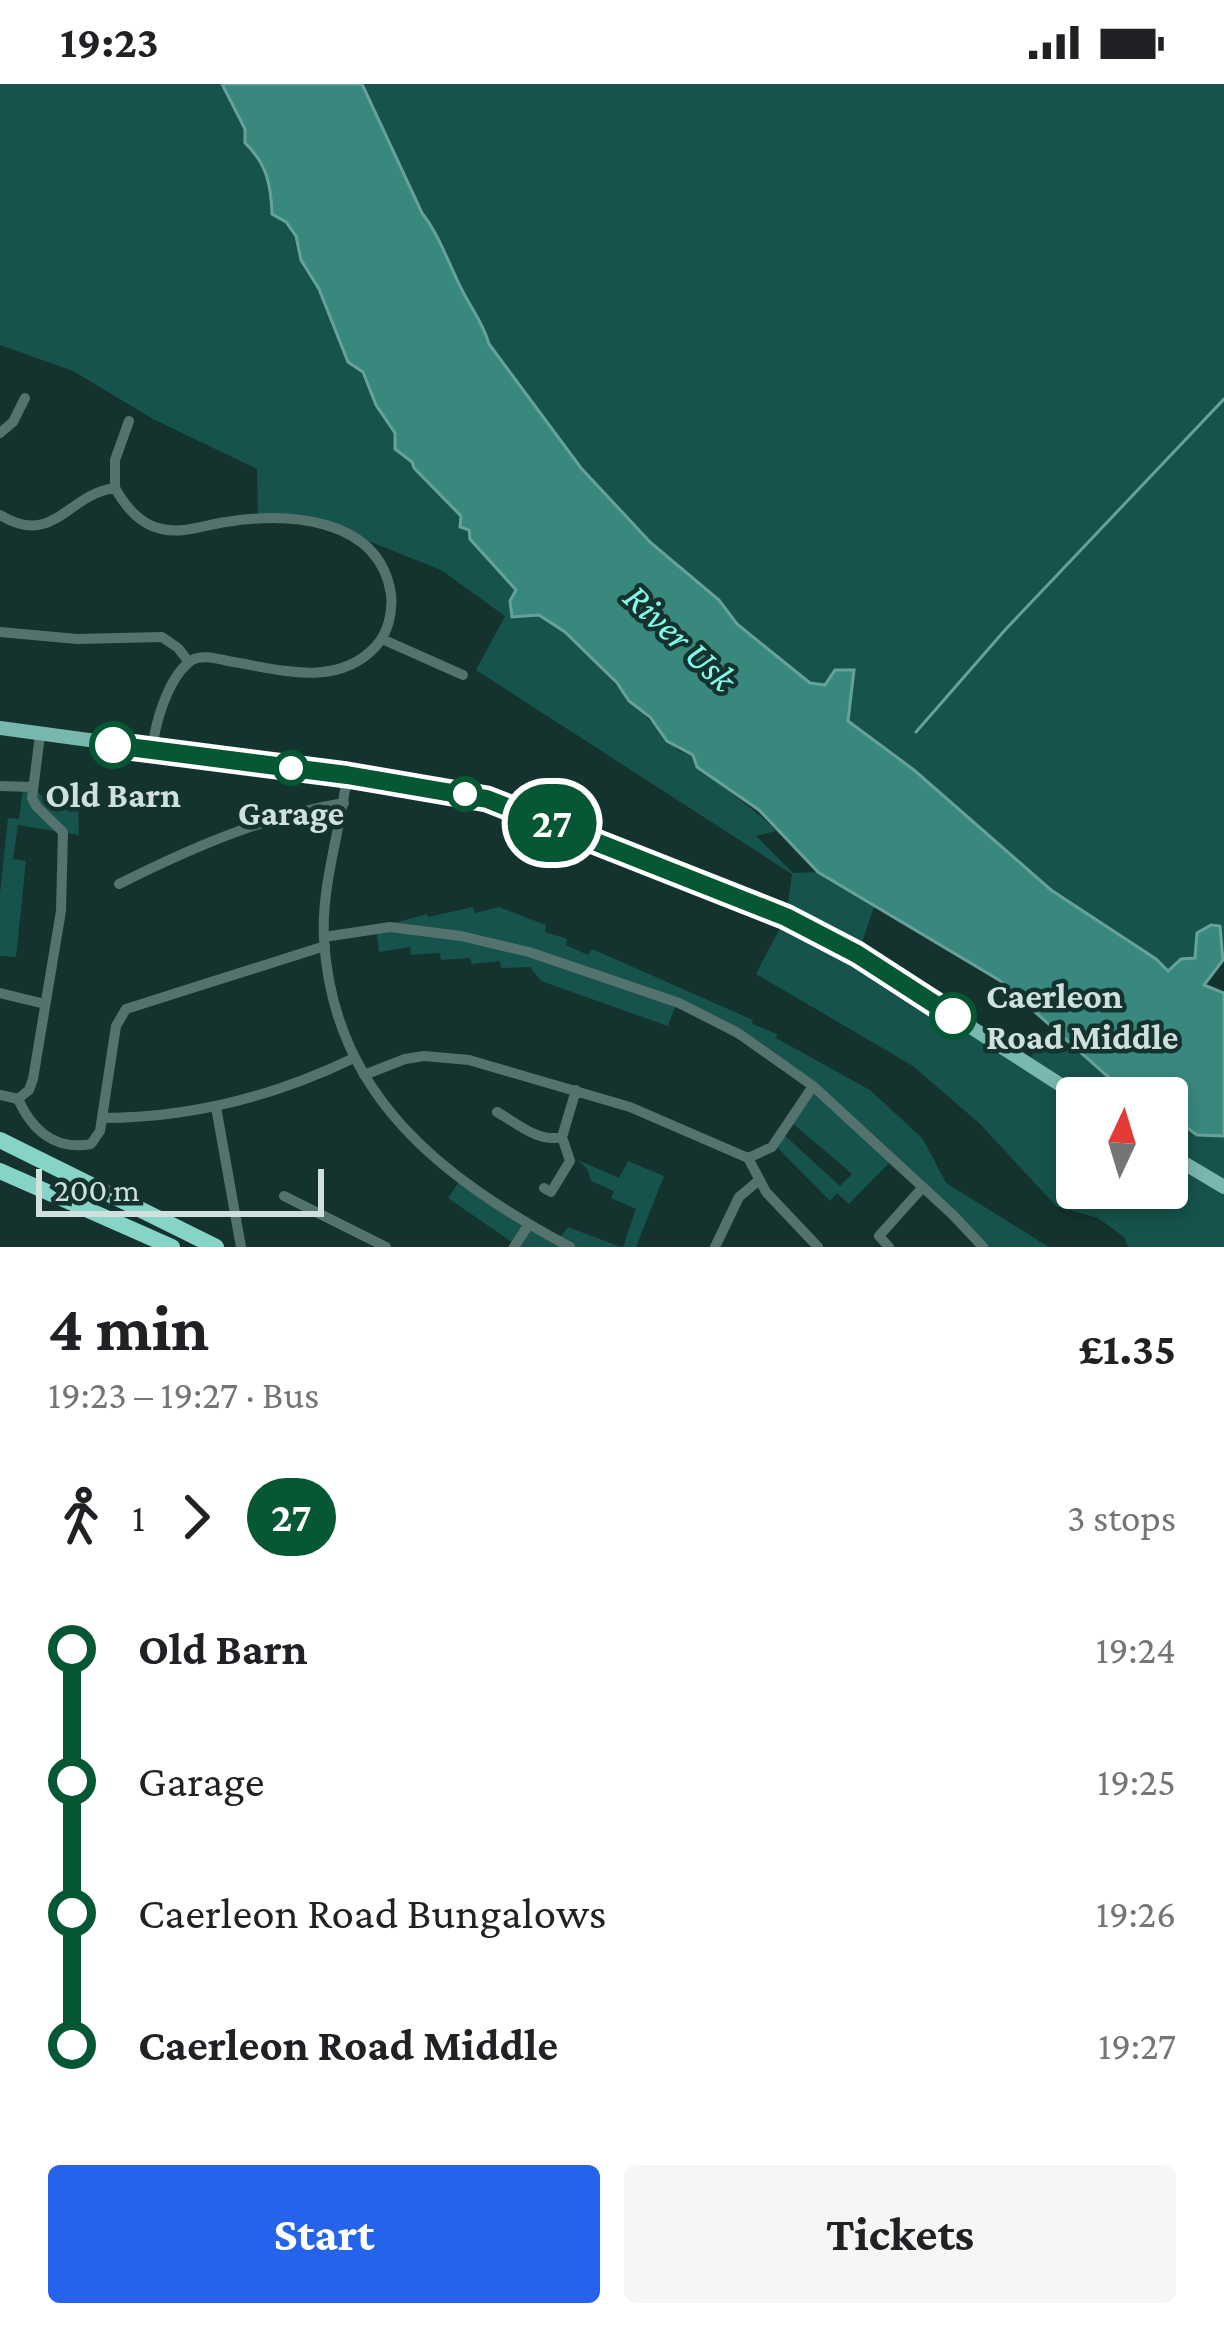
<!DOCTYPE html>
<meta charset="utf-8">
<style>
body{margin:0;font-family:"Crimson Pro",serif;background:#f6f6f6;color:#202124;height:100vh;display:flex;flex-direction:column;font-size:45px;white-space:nowrap}
*{box-sizing:border-box;margin:0}
p{font-size:39px;color:#757577}
.icon{flex:none;width:66px;height:66px;fill:none;stroke:currentColor;stroke-width:2;stroke-linecap:round;stroke-linejoin:round}
.map{position:relative;height:1163px;overflow:hidden}
.drawer{display:flex;flex-direction:column;background:#fff;flex:1}
.drawer>*{flex:none}
.badge{padding:0 24px;border-radius:39px;font-size:42px;line-height:78px}
.needle{width:78px;rotate:4deg}
.controls{position:absolute;left:1056px;top:993px;display:grid;gap:24px}
.controls a{display:grid;place-items:center;width:132px;height:132px;border-radius:12px;background:#fff;box-shadow:0 6px 18px #0003;font-size:60px}
.scale{position:absolute;left:36px;bottom:30px;width:288px;box-sizing:border-box;padding-left:12px;border:6px solid #cfe0dd;border-top:0;font-size:33px;line-height:42px;white-space:nowrap;color:#cfe0dd;-webkit-text-stroke:9px #14332f;paint-order:stroke}
.map>.badge{position:absolute;translate:-50% -50%;box-shadow:0 0 0 6px #fff}
.legs{display:flex;align-items:center;gap:18px;height:132px;padding:0 48px;font-size:39px}
.legs p{margin-inline-start:auto}
.overview{display:flex;align-items:center;justify-content:space-between;height:204px;padding:0 48px}
h1{font-size:66px;font-weight:700;line-height:90px}
.button{display:flex;gap:24px;margin-top:auto;padding:24px 48px}
.button a{flex:1;height:138px;border-radius:12px;background:#2563eb;color:#fff;font-size:48px;font-weight:700;line-height:138px;text-align:center}
.button a+a{background:#f6f6f6;color:#202124}
ul{padding:0 48px;list-style:none}
li{display:flex;align-items:center;gap:42px;height:132px;font-size:45px}
li i{display:grid;place-items:center;width:18px;height:100%;margin:0 15px;background:currentColor}
li i::after{content:'';width:30px;height:30px;margin:-15px;border:9px solid;border-radius:50%;background:#fff}
li p{margin-inline-start:auto}
li:first-child i{background:linear-gradient(#0000 50%,currentColor 0)}
li:last-child i{background:linear-gradient(currentColor 50%,#0000 0)}
.status{display:flex;justify-content:space-between;align-items:center;height:84px;padding:0 60px;background:#fff;direction:ltr}
.status svg{height:33px;fill:currentColor}
.map>svg:first-child{display:block}
</style>
<div class="status"><b>19:23</b><svg viewBox="0 0 49 12"><path d="M0 12V9h3v3zM5 12V6h3v6zM10 12V3h3v9zM15 12V0h3v12zM26 1h20v11H26zM47 4h2v5h-2z"/></svg></div>
<div class="map">
<svg width="1224" height="1163" viewBox="0 0 1224 1163">
<rect width="100%" height="100%" fill="#14332f"/>
<path fill="#16534c" d="M0 0H222L245 45V59C266 80 271 101 272 130L286 138 296 152 301 176 319 205 348 277 363 288 376 321 395 349 396 365 413 378 414 385 462 432 470 455 516 506 520 530 539 531 565 548 679 667 693 671C701 692 757 724 776 747L756 752 793 789 818 788 874 823 858 870 1027 978 1054 941 1132 1014H1077V1104H1167V1036L1197 1051 1224 1052V1163H1128L1124 1153 1098 1134 1056 1122 980 1040 913 982 756 890 786 833 792 790 476 586 505 532 441 486 351 450 315 438 258 435 257 385 153 335 73 287 0 261Z
M362 0H1224V864L1197 849 1195 875 1169 887 1156 875 1051 806 914 686 847 637 825 601 810 599 787 581 737 540 719 516 651 459 581 384 489 260C483 239 473 227 463 208 449 181 440 152 422 129Z
M33 703 43 713 78 718 79 751 18 741 13 775 26 777 16 873 0 872V810L8 734 19 735 23 705Z
M473 823 475 829 499 823 546 841 545 848 567 855 566 861 588 871 592 865 753 936 752 940 777 950 776 954 870 1006 923 1055 946 1099 1049 1163H983L893 1075 849 1120 837 1109 830 1117 774 1060 782 1049 840 1102 852 1090 790 1037 813 1001 677 918 668 942 541 897 530 883 501 884 500 877 472 880 470 874 441 876 440 869 411 871 410 863 379 868 376 844 427 830 428 833Z
M578 1076 619 1094 628 1077 664 1092 636 1163H623L636 1125 611 1114 614 1107 591 1097 588 1086Z
M461 1095 558 1156 568 1143 621 1163H519L448 1114Z"/>
<path fill="#39887e" stroke="#66a29a" stroke-width="3" d="M222 0H362L422 129C440 152 449 181 463 208 473 227 483 239 489 260L581 384 651 459 719 516 737 540 810 599 825 601 835 586H854L848 637 914 686 1051 806 1156 875 1168 887 1181 875 1195 874 1197 849 1211 841 1220 842 1223 876 1204 901 1224 909V1052L1197 1051 1182 1040 1170 1039 1167 1014H1132L999 896 818 788 759 726 697 683 693 671 667 657 650 633 629 617 617 599 565 548 539 531 512 533 510 517 516 506 470 455 469 446 460 443 461 432 414 384 412 378 395 365V349L376 321 363 288 348 278 319 205 301 176 296 152 286 138 272 130C271 101 267 80 245 59V45Z"/>
<g fill="none" stroke-linecap="round" stroke-linejoin="round">
<path stroke="#66a29a" stroke-width="3" d="M916 648 1005 546 1224 315"/>
<path stroke="#55736e" stroke-width="10" d="M129 337 115 376V404C125 422 141 441 162 445 184 450 204 441 226 438 288 428 379 433 391 510 393 528 388 549 376 562 337 605 278 585 228 577 218 575 202 570 192 576 168 592 155 640 152 666
M0 349 13 338 25 314
M0 431C54 464 67 410 115 404
M0 548 77 555 162 553 178 564 189 578
M382 555 463 591
M347 691C341 745 321 801 324 855 333 1012 442 1094 570 1163
M0 702 33 703
M119 800C191 764 264 732 344 719
M324 853 390 843 461 852 529 868 679 919 738 949 813 1002 953 1131 983 1163
M0 909 45 920
M364 991 405 975 424 972 469 976 630 1023 748 1074 772 1063 813 1002
M0 1011 18 1015
M18 1015C32 1046 55 1067 91 1060L100 1047 116 942 126 925 325 862
M18 1015 29 1006 33 995 61 827 63 748 37 723 32 714 40 651
M216 1023 241 1163
M497 1028C517 1039 538 1059 562 1053L576 1006
M103 1034C190 1034 275 1012 354 974
M748 1074 766 1108 818 1163
M544 1104 551 1108 570 1077 562 1053
M284 1112 386 1163
M514 1163 529 1140
M715 1163 739 1113 758 1097
M889 1163 879 1152 923 1103"/>
<path stroke="#79b8af" stroke-width="14" d="M0 644 347 691 487 715 786 833 857 870 1081 1014
M1167 1069 1224 1103"/>
<path stroke="#86d4c8" stroke-width="16" d="M0 1056 216 1163
M0 1087 172 1163"/>
</g>
<g fill="none" stroke-linecap="round" stroke-linejoin="round">
<g stroke="#fff" stroke-width="27">
<path id="line-1" d="M113 661 347 691 487 715 786 833 857 870 953 932"/>
</g>
<use href="#line-1" stroke="#065834" stroke-width="18"/>
</g>
<g fill="#fff" stroke="#065834" stroke-width="6">
<circle cx="113" cy="661" r="21"/>
<circle cx="291" cy="684" r="15"/>
<circle cx="465" cy="710" r="15"/>
<circle cx="953" cy="932" r="21"/>
</g>
<g text-anchor="middle" stroke-width="9" stroke-linejoin="round" paint-order="stroke">
<g font-size="36" font-weight="bold" fill="#cfe0dd" stroke="#14332f">
<text x="113" y="723">Old Barn</text>
<text x="291" y="741">Garage</text>
<text x="986" y="924" text-anchor="start">Caerleon<tspan x="986" dy="41">Road Middle</tspan></text>
</g>
<g font-size="39" font-style="italic" fill="#86faea" stroke="#14332f">
<text transform="translate(681 553) rotate(43)" y="14">River Usk</text>
</g>
</g>
</svg>
<div class="controls">
<a><svg class="needle" viewBox="-14 -14 28 28"><path d="M0-13l5 13h-10z" fill="#e53935"/><path d="M0 13l5-13h-10z" fill="#757577"/></svg></a>
</div>
<div class="scale">200 m</div>
<b class="badge" style="left:552px;top:739px;background:#065834;color:#fff">27</b>
</div>
<section class="drawer">
<div class="overview"><div><h1>4 min</h1><p>19:23 – 19:27 · Bus</p></div><b>£1.35</b></div>
<div class="legs"><svg class="icon" aria-label="walk" viewBox="0 0 24 24"><circle cx="13" cy="4" r="2"/><path d="M13 8l-2 6 4 7M11 14l-3 7M7 12l3-4h3l4 4"/></svg>1<svg class="icon" aria-label="forward" viewBox="0 0 24 24"><path d="M9 5l7 7-7 7"/></svg><b class="badge" style="background:#065834;color:#fff">27</b><p>3 stops</p></div>
<ul>
<li><i style="color:#065834"></i><b>Old Barn</b><p>19:24</p></li>
<li><i style="color:#065834"></i><span>Garage</span><p>19:25</p></li>
<li><i style="color:#065834"></i><span>Caerleon Road Bungalows</span><p>19:26</p></li>
<li><i style="color:#065834"></i><b>Caerleon Road Middle</b><p>19:27</p></li>
</ul>
<div class="button"><a>Start</a><a>Tickets</a></div>
</section>
